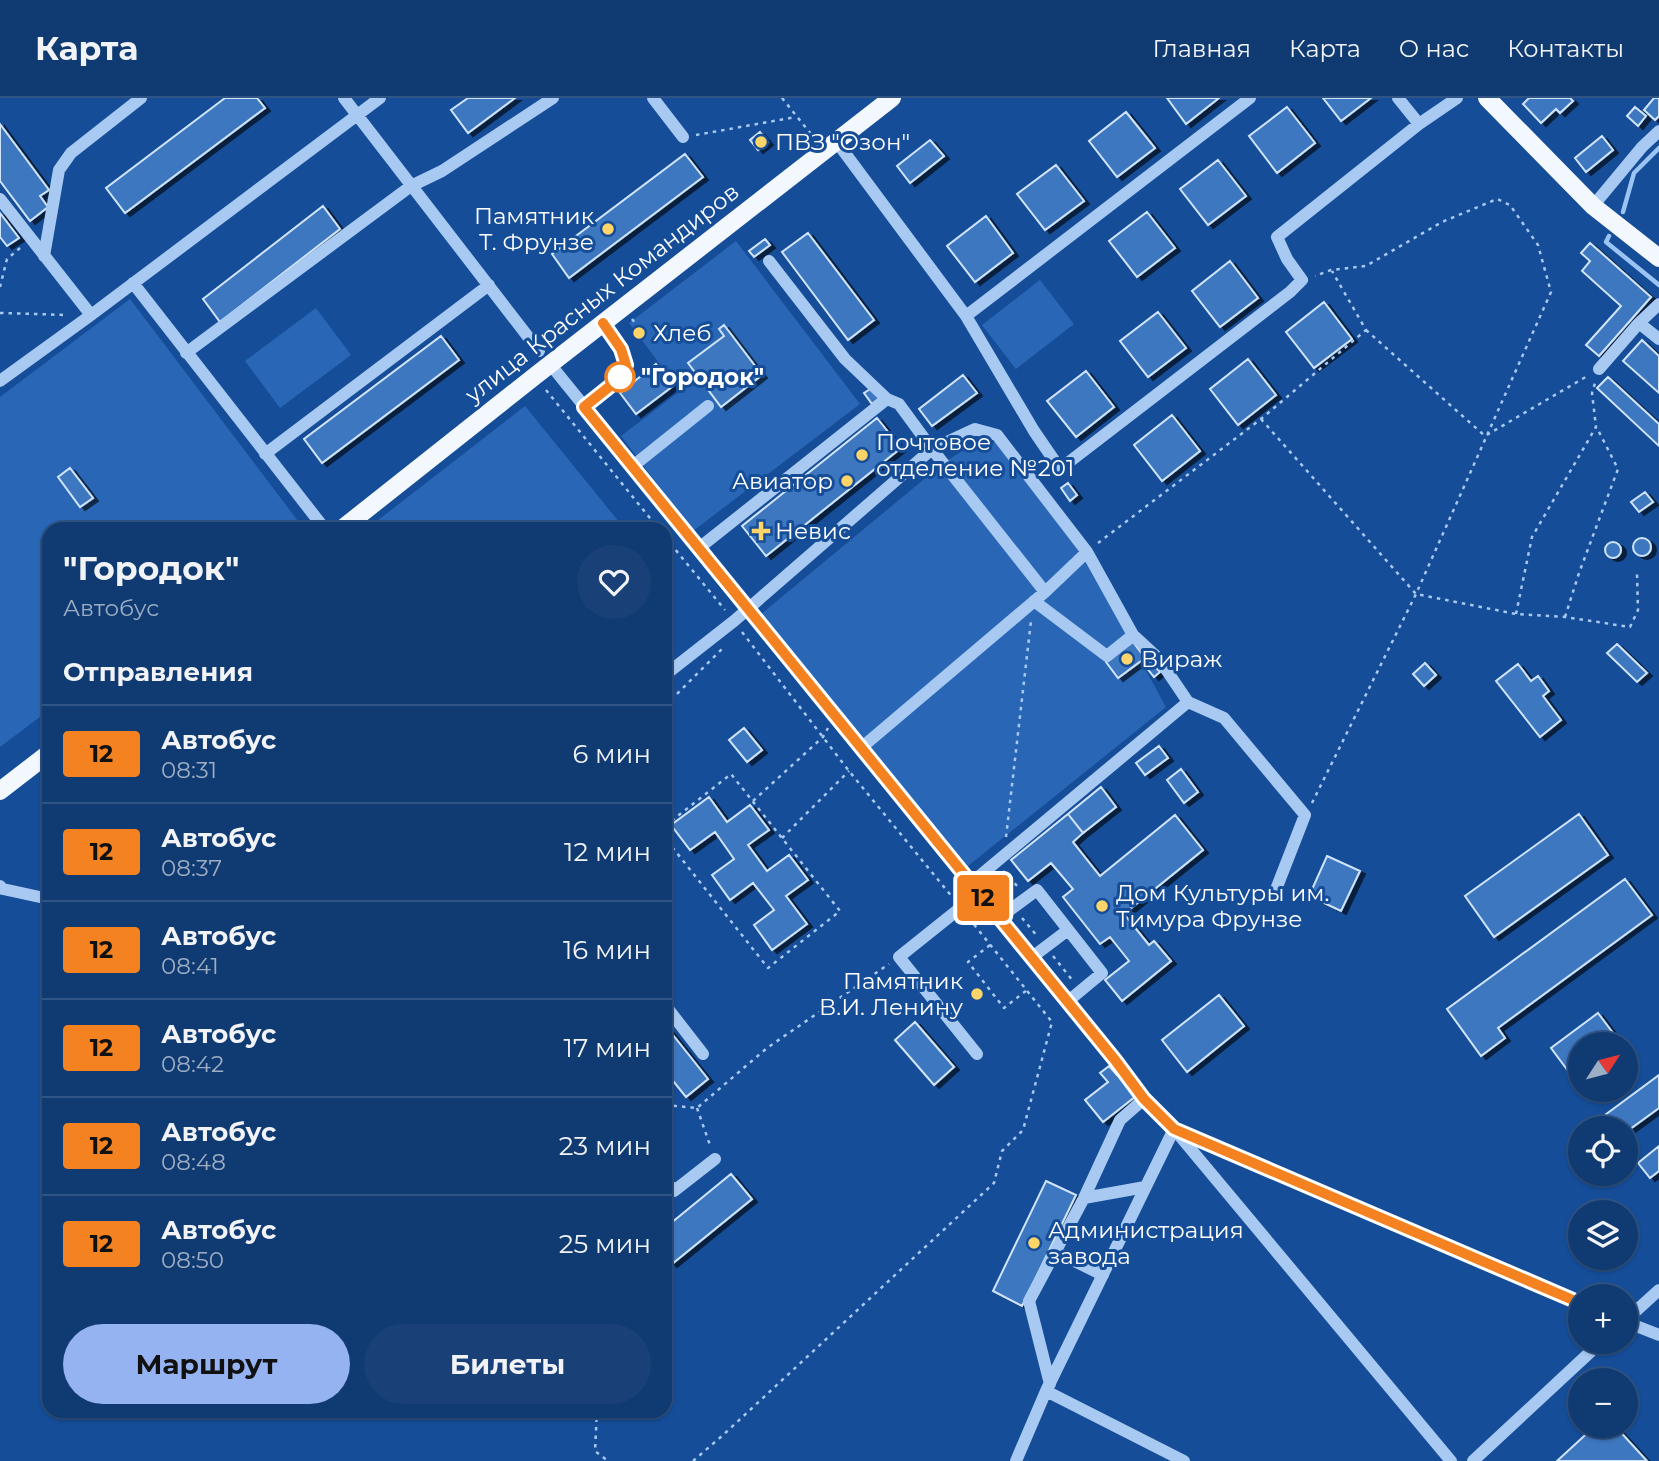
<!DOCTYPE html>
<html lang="ru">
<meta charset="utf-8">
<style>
body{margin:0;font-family:Montserrat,sans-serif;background:#194177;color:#f1f3f6;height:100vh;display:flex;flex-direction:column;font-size:26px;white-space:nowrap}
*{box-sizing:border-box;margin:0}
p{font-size:23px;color:#9cadc4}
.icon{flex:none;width:38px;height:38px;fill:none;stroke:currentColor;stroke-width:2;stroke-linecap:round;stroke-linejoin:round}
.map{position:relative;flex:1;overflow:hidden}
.side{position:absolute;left:42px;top:424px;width:630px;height:896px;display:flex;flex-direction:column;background:#103a72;border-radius:21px;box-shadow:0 2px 5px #0004,0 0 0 2px #305484}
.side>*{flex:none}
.badge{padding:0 14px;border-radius:5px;font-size:24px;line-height:46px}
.needle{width:46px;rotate:54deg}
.controls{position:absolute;left:1568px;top:934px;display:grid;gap:14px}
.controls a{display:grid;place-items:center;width:70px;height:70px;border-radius:50%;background:#103a72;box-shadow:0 2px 5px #0004,0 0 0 2px #305484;font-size:35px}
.map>.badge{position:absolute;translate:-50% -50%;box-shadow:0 0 0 4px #fff}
h2{padding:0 21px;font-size:26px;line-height:63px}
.round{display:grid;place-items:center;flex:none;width:74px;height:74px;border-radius:37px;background:#194177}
.overview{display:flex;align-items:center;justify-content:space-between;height:119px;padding:0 21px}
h1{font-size:33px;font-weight:700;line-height:52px}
.action{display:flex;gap:14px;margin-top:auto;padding:14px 21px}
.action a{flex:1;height:80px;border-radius:42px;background:#95b2f1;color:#111;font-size:28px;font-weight:700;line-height:80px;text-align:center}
.action a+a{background:#194177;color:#f1f3f6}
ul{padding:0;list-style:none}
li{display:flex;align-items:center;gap:21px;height:98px;padding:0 21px;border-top:2px solid #305484}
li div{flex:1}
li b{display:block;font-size:26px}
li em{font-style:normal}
li .badge{min-width:77px;font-weight:700;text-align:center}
header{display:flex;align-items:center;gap:42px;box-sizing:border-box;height:98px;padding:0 35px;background:#103a72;border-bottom:2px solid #305484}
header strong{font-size:33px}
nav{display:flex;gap:38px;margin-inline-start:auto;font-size:24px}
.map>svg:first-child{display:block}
</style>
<header>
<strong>Карта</strong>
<nav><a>Главная</a><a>Карта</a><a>О нас</a><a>Контакты</a></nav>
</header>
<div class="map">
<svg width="1659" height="1363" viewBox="0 0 1659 1363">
<defs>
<filter id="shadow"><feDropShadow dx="5" dy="3" stdDeviation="0" flood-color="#0009"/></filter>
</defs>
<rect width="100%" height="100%" fill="#154d98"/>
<path fill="#2967b6" d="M736 143 860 306 693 433 621 338 680 293 629 225Z
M1040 182 1074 226 1016 271 982 227Z
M130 201 298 423 289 430H49V612L0 649V299Z
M316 210 351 257 280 310 245 263Z
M525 308 624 430H368Z
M997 344 1086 463 1166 609 968 768 760 517 940 368 970 347Z"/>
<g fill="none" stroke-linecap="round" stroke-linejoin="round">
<path stroke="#9bc4f5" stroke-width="4.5" d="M1623 114 1634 75 1659 50
M1609 138 1606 144 1659 187"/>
</g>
<path fill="#3e77c0" stroke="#d0e4fc" stroke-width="2" filter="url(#shadow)" d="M225 0H257L265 10 125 115 106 90Z
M468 0H515L468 35 451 12Z
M1167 0H1219L1186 26Z
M1323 0H1371L1341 23Z
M1529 0H1570L1573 3 1560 15 1556 11 1541 25 1523 6Z
M1654 0H1659V18L1655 22 1644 12Z
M1287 9 1315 45 1277 75 1249 38Z
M1635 9 1646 18 1638 28 1627 18Z
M1126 14 1155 50 1117 79 1089 43Z
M0 26 49 92 40 98 48 109 30 123 0 83Z
M760 34 768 44 758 52 750 42Z
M1602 38 1613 52 1586 74 1575 60Z
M930 42 944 58 910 85 897 68Z
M685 56 703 79 569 180 552 156Z
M1218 62 1246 98 1208 127 1180 91Z
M1056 67 1084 103 1045 132 1017 96Z
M323 108 340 131 220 224 203 201Z
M1147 114 1175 150 1137 179 1109 143Z
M0 115 19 140 7 148 0 139Z
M986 118 1013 155 975 184 947 148Z
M808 135 874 222 848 242 782 154Z
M765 141 770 147 754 159 749 153Z
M1590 145 1651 199 1599 258 1586 247 1621 208 1582 173 1590 163 1581 155Z
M1230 163 1258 200 1220 229 1192 193Z
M1324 204 1352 241 1314 270 1286 234Z
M1158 214 1186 250 1148 279 1120 243Z
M724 227 762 277 721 309 688 265 724 238 719 231Z
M441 238 459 262 322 365 304 341Z
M1642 242 1659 258V295L1623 263Z
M1248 261 1276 297 1238 327 1210 291Z
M656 266 673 288 636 316 620 295Z
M1086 273 1114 309 1076 339 1047 303Z
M963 277 977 295 932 328 919 311Z
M1608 279 1659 326V348L1597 290Z
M875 288 882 298 872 306 864 295Z
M1172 317 1200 353 1162 383 1134 347Z
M877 320 901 350 766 458 742 428Z
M70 370 93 400 80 409 58 379Z
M1068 385 1077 397 1070 403 1061 390Z
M1645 394 1653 404 1639 414 1631 404Z
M1633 449a9 9 0 1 1 18 0a9 9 0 1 1-18 0Z
M1605 452a8 8 0 1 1 16 0a8 8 0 1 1-16 0Z
M1133 544 1145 560 1118 580 1106 564Z
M1617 546 1647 575 1637 584 1607 555Z
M1151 564 1160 574 1154 579 1146 569Z
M1425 565 1436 577 1424 588 1413 576Z
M1518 566 1531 583 1538 578 1549 593 1543 598 1561 622 1540 639 1496 583Z
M744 630 762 652 747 664 729 642Z
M1159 648 1168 660 1145 677 1136 665Z
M1181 671 1198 694 1184 705 1167 682Z
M1101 689 1116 709 1083 735 1068 716Z
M709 699 727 724 750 707 769 732 748 747 767 773 789 757 808 782 786 798 807 826 772 852 754 827 774 812 753 785 730 802 712 777 734 761 715 734 690 752 671 727Z
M1068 716 1083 735 1073 744 1100 778 1175 717 1203 752 1124 816 1149 847 1154 843 1171 863 1122 903 1105 882 1129 863 1110 839 1100 846 1063 799 1073 791 1051 765 1028 783 1011 762Z
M1579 716 1608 757 1494 839 1465 798Z
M1327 758 1360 773 1341 813 1309 798Z
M1625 781 1652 817 1498 930 1505 940 1481 958 1447 911Z
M1219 897 1244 928 1187 974 1162 942Z
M1598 915 1622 947H1580V989L1551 950Z
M915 924 954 969 934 987 895 942Z
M665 927 708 981 686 999 665 973Z
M1109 968 1117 977 1119 976 1136 998 1103 1024 1085 1002 1108 984 1100 975Z
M1659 977V1010L1626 1034V1031H1615L1605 1017Z
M1659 1048V1073L1650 1080 1638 1065Z
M731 1076 752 1101 672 1166 665 1157V1130Z
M1046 1083 1076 1097 1022 1208 993 1193Z
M1595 1328H1615L1647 1363H1557Z"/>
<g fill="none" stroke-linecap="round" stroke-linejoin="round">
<path stroke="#a8c9f2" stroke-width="2.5" stroke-dasharray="3.5 5" stroke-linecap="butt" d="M782 0 815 41
M696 37 796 19
M0 189 7 161 20 150
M0 215 67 217
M632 221 637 228
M1366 232 1485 338 1589 277
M546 292 658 430
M1261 321 1416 496 1516 516 1565 519 1630 529 1638 512 1637 476
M665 439 725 512
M1098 445 1261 321 1366 232 1332 173
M1516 516 1532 439 1596 329 1592 295 1595 285
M1565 519 1579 475 1618 371 1597 330
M742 534 849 673 953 800
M665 608 722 551
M753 703 823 639 828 630
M1312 705 1416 496 1551 194 1538 147 1510 107 1497 101 1442 124 1366 168 1331 172 1315 178
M665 728 731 676 840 813 768 870 665 740
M1006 739 1031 523
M782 740 849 673
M1003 773 1018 789
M1022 820 1038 839
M990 847 968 864 1004 910 1027 892
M1053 858 1073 883
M665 1007 697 1010 767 950 889 866
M697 1010 711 1050
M665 1116 669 1106
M597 1312 595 1353 608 1363
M693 1363 722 1338 994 1085 1002 1053 1023 1032 1052 924 968 819"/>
<path stroke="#a8c9f2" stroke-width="12" d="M344 0 539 253
M653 0 683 39
M1398 0 1419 26
M836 43 966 218 1034 333 1060 371 1290 194 1302 182 1287 161 1277 139 1419 26 1457 0
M0 101 91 217
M1593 108 1642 49 1659 33
M44 158 59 72 71 55 141 0
M769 163 845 261 887 301
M133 185 324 430
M966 218 1250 0
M1639 225 1659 241
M186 255 411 88 442 73 553 0
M550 266 1067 904 1144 1001 1174 1031 1451 1363
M1599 271 1639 225 1659 206
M0 283 91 217 380 0
M584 308 619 281 626 267 621 251 603 225
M265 356 489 187
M633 368 708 308
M1034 503 1107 558 1133 537 1087 454 997 337 975 331 932 351 1045 494
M1133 537 1159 561 1188 604
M665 577 734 523 932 351 899 306 887 301 699 450
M861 650 1045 494 1087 454
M971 785 1188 604 1224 620 1305 717 1273 799
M0 788 3 791 49 801
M999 820 1037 792 1102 875 1067 904
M1031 860 1068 832
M665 907 703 956
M977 956 899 859 979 795
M665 1082 674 1093 715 1061
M1084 1100 1145 1089
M1056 1154 1103 1177
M1626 1222 1659 1192
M1626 1224 1659 1237
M1050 1286 1029 1203 1084 1100 1120 1022 1144 1001
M1046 1293 1184 1363
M1016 1363 1046 1293 1174 1031 1580 1205
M1473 1363 1601 1244"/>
<path stroke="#f3f8ff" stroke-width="18" d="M1487 0 1593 108 1659 160
M343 430 535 278 892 0
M0 693 49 655"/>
</g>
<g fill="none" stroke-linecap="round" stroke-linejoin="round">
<g stroke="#fff" stroke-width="16">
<path id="line" d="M603 225 621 251 626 267 619 281 584 309 1115 962 1144 1001 1174 1031 1580 1205"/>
</g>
<use href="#line" stroke="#f58220" stroke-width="10"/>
</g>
<g fill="#ffd569" stroke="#154d98" stroke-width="2.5">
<circle cx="761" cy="44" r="7"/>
<circle cx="608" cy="131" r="7"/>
<circle cx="639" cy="235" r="7"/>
<circle cx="862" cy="357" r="7"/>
<circle cx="847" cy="383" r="7"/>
<path d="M757.5 422.5h7v7h7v7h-7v7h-7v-7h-7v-7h7z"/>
<circle cx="1127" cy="561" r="7"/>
<circle cx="1102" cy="808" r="7"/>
<circle cx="977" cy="896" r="7"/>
<circle cx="1034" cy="1145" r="7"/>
</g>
<circle fill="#fff" stroke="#f58220" stroke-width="3.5" cx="620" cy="279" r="14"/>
<g text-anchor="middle" stroke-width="6" stroke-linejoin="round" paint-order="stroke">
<g font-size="23" fill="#fff" stroke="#154d98" text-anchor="start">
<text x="775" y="52">ПВЗ "Озон"</text>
<text x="594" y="126" text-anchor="end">Памятник<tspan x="594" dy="26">Т. Фрунзе</tspan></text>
<text x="653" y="243">Хлеб</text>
<text x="876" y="352">Почтовое<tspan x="876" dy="26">отделение №201</tspan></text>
<text x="833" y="391" text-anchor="end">Авиатор</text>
<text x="775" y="441">Невис</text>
<text x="1141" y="569">Вираж</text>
<text x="1116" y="803">Дом Культуры им.<tspan x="1116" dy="26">Тимура Фрунзе</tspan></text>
<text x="963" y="891" text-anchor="end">Памятник<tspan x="963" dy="26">В.И. Ленину</tspan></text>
<text x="1048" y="1140">Администрация<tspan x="1048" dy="26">завода</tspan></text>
</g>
<g font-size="23" fill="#fff" stroke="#154d98">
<text transform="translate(602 195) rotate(-38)" y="8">улица Красных Командиров</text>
</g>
<g font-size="23" font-weight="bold" fill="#fff" stroke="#154d98" text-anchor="start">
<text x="641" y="287">"Городок"</text>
</g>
</g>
</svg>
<div class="controls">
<a><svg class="needle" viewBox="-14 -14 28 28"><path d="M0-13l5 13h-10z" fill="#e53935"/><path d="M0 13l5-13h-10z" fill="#9cadc4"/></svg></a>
<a><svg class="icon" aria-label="locate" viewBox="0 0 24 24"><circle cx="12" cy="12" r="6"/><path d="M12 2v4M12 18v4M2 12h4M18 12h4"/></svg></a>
<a><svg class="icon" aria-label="layers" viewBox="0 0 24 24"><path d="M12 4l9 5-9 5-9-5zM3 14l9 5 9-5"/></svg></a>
<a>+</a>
<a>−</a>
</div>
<b class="badge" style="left:983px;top:800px;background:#f58220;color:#111">12</b>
<section class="side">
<div class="overview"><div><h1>&quot;Городок&quot;</h1><p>Автобус</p></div><a class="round"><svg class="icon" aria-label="heart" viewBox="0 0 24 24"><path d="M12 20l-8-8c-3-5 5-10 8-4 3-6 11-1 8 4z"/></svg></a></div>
<h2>Отправления</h2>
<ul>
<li><span class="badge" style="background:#f58220;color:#111">12</span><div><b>Автобус</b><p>08:31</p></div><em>6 мин</em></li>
<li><span class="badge" style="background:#f58220;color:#111">12</span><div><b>Автобус</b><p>08:37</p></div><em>12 мин</em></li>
<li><span class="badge" style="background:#f58220;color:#111">12</span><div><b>Автобус</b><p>08:41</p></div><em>16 мин</em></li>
<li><span class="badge" style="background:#f58220;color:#111">12</span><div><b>Автобус</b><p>08:42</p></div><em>17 мин</em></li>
<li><span class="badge" style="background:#f58220;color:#111">12</span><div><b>Автобус</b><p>08:48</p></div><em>23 мин</em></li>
<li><span class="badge" style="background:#f58220;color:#111">12</span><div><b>Автобус</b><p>08:50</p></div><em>25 мин</em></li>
</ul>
<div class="action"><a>Маршрут</a><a>Билеты</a></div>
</section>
</div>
